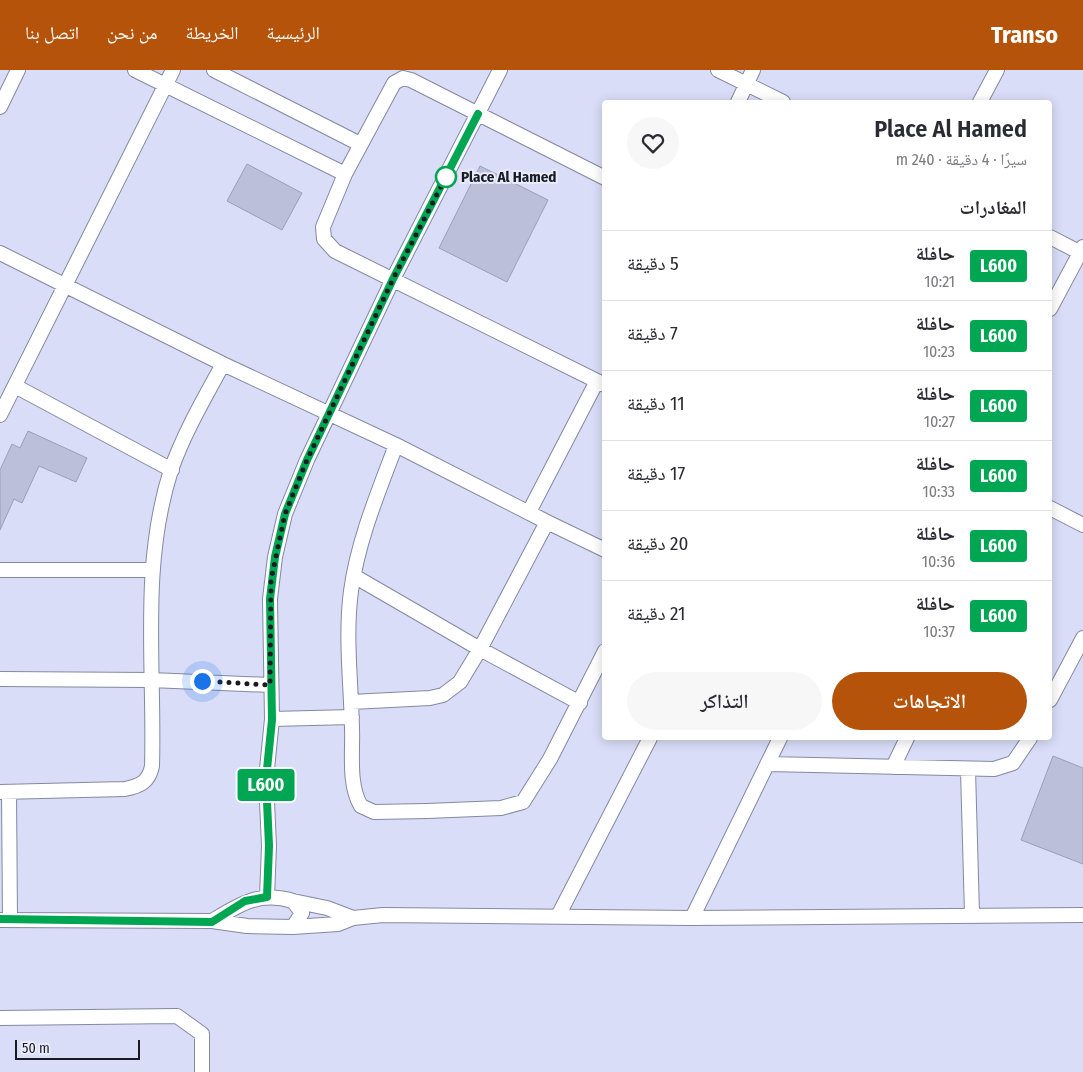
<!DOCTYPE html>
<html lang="ar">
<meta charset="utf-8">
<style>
body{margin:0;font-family:"Fira Sans Condensed","Noto Naskh Arabic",sans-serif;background:#f7f7f7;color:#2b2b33;direction:rtl;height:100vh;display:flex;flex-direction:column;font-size:19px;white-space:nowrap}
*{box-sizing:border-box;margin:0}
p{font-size:16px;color:#7c7c81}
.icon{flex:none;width:28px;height:28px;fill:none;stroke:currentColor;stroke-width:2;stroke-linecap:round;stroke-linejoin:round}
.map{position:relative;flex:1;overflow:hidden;direction:ltr}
.details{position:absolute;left:602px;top:30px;width:450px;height:640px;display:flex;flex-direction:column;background:#fff;border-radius:5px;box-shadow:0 2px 12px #0003;direction:rtl}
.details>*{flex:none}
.badge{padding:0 10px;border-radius:4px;font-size:18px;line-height:32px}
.scale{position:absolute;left:15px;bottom:12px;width:125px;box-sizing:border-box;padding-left:5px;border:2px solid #191a24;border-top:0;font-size:14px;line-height:18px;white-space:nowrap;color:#191a24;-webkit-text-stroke:4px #e9ebfb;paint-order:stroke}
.you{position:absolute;width:25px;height:25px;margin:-12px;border:4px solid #fff;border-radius:50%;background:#1a73e8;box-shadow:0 0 0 8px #1a73e833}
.map>.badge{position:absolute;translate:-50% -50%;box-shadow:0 0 0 2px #fff}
h2{padding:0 25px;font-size:19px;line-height:45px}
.round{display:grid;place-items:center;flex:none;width:52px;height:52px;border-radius:26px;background:#f7f7f7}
.headline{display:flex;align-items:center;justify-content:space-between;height:85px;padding:0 25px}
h1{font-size:24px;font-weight:600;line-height:38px}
.primary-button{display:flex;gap:10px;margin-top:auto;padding:10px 25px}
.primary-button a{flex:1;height:58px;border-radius:30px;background:#b45309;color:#fff;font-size:20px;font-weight:600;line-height:58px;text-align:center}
.primary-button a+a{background:#f7f7f7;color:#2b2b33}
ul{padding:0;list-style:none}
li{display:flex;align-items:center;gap:15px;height:70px;padding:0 25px;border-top:1px solid #e1e1e2}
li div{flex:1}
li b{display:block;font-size:19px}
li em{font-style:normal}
li .badge{min-width:55px;font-weight:700;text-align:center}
header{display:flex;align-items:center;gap:30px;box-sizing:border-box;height:70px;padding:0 25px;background:#b45309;color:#fff}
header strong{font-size:24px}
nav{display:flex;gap:28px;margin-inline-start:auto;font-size:18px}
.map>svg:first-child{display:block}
</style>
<header>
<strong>Transo</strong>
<nav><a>الرئيسية</a><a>الخريطة</a><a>من نحن</a><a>اتصل بنا</a></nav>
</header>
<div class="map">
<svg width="1083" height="1002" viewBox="0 0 1083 1002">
<rect width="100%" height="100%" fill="#d9ddf8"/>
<path fill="#bcbfda" stroke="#9b9eb8" d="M247 94 302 123 282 160 227 131Z
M480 96 548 130 507 212 439 178Z
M28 361 87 388 76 412 39 396 22 433 14 429 0 460V400L12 374 20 378Z
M1053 686 1083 698V794L1021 770Z"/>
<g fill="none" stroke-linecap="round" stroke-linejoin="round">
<g stroke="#8588a1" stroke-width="16">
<path id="minor" d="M135 0 345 104
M214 0 360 74
M718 0 783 32
M738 32 753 0
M980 32 997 0
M0 37 18 0
M605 108 411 10 403 8 394 13 345 104 323 157 324 169 335 181 605 315
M1050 167 1083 184
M0 183 223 294 396 375 547 452 480 579 460 612 443 625 430 628 351 632
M1050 239 1083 177
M15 316 172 400
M0 345 173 0
M396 375C378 423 358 470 351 521 345 566 351 612 352 658 353 681 348 715 361 736L374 742 427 741 501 738 523 732 550 689 605 581
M1050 438 1083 455
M529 442 597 311
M547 452 605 480
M0 500H153
M354 506 480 579 580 633
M0 609 151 610 270 615
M1050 630 1083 568
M272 649 352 647
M768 694 994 699 1013 693 1030 668
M893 697 907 668
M968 700 972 844
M0 722 125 719C140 716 149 712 152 696 155 597 140 497 171 400 184 363 204 329 223 294
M9 722 10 849
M267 827 269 776 266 709 272 649 270 529 275 487 285 444 307 390 393 209 500 0
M293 831 327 838 353 848
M558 846 650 668
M692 848 780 668
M0 850 212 851 247 856 293 857 302 843 293 831C259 821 240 834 212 851
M293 857 338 854 353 848 383 845 692 848 1083 845
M0 948 177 946 202 964V1002"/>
</g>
<use href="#minor" stroke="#fff" stroke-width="14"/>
</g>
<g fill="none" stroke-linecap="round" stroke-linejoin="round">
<g stroke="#fff" stroke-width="11">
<path id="line" d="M0 849 212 852 245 831 267 827 269 776 266 709 272 650 270 529 275 487 285 444 307 390 393 209 478 44"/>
</g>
<use href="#line" stroke="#00a651" stroke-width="8"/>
<path stroke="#191a24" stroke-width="5" stroke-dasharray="0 9" d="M202 611 270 615 271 510 285 444 307 390 393 209 446 107"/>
</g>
<circle fill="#fff" stroke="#00a651" stroke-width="2.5" cx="446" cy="107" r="10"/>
<g text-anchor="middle" stroke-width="4" stroke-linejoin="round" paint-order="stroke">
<g font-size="15" font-weight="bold" fill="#191a24" stroke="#e9ebfb" text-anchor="start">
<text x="461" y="112">Place Al Hamed</text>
</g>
</g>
</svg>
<div class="scale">50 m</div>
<div class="you" style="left:202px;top:611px"></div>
<b class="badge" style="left:266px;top:715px;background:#00a651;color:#fff">L600</b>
<section class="details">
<div class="headline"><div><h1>Place Al Hamed</h1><p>سيرًا · 4 دقيقة · 240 m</p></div><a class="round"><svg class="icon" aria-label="heart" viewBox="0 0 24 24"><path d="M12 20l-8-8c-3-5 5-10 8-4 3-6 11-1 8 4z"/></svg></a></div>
<h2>المغادرات</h2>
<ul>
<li><span class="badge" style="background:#00a651;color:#fff">L600</span><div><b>حافلة</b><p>10:21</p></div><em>5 دقيقة</em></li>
<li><span class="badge" style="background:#00a651;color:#fff">L600</span><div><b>حافلة</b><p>10:23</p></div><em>7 دقيقة</em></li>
<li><span class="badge" style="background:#00a651;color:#fff">L600</span><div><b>حافلة</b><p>10:27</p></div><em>11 دقيقة</em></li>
<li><span class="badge" style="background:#00a651;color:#fff">L600</span><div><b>حافلة</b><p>10:33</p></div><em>17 دقيقة</em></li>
<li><span class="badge" style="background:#00a651;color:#fff">L600</span><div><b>حافلة</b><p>10:36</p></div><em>20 دقيقة</em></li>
<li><span class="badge" style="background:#00a651;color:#fff">L600</span><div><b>حافلة</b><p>10:37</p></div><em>21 دقيقة</em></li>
</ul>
<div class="primary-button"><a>الاتجاهات</a><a>التذاكر</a></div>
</section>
</div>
